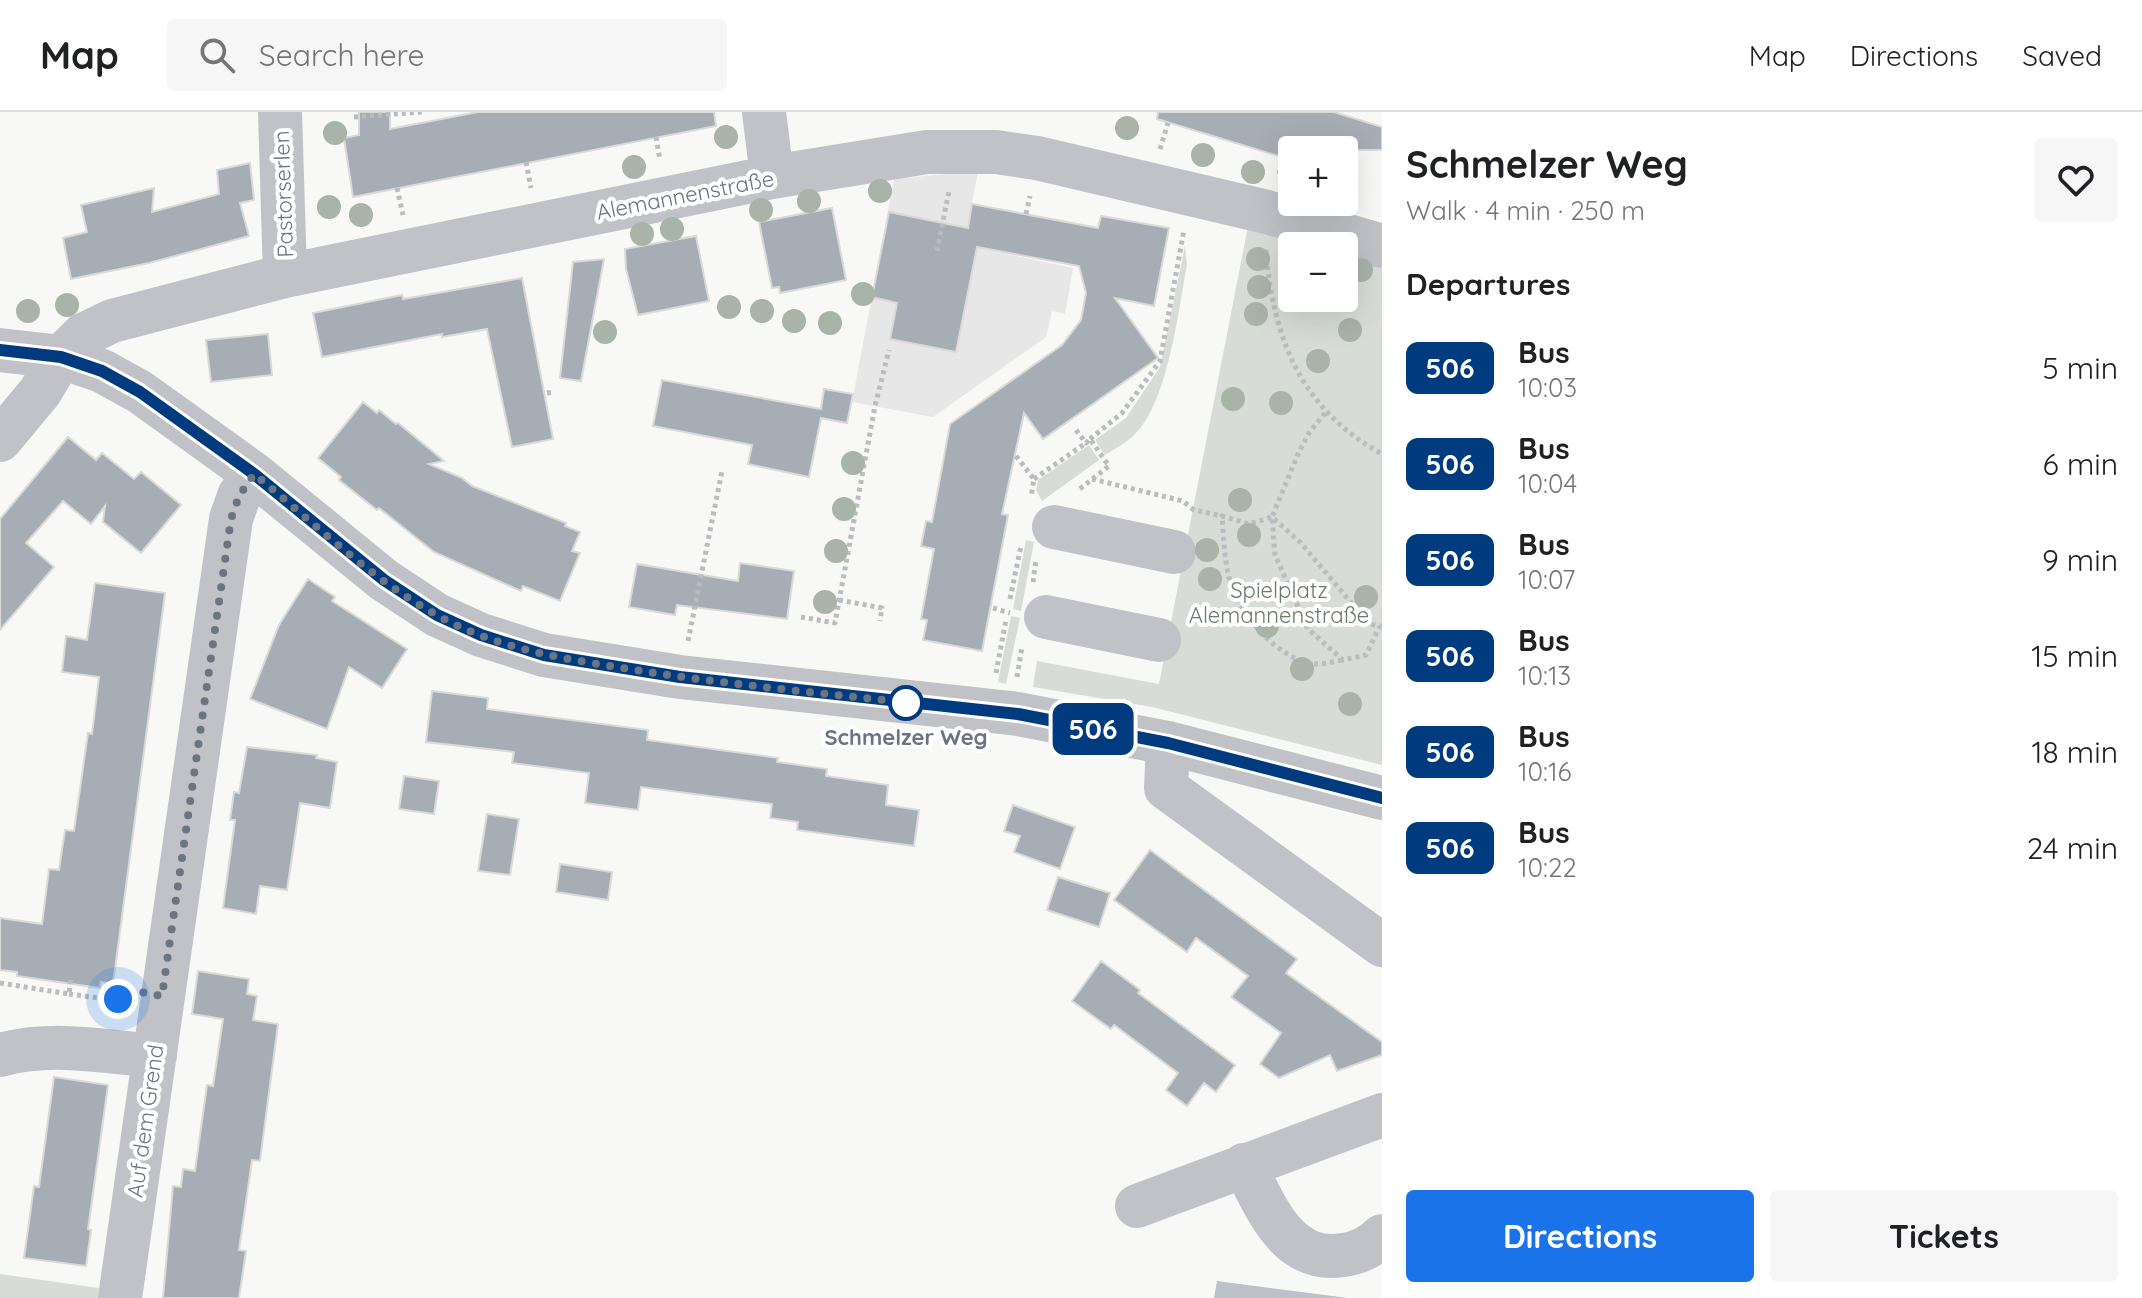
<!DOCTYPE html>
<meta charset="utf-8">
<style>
body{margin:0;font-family:Quicksand,sans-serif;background:#f6f6f6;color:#202124;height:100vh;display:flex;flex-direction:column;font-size:30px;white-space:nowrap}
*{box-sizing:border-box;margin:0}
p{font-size:26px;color:#757577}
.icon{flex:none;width:44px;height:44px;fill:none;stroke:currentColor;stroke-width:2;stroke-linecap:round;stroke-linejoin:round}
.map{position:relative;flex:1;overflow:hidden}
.side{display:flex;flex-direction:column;background:#fff;width:760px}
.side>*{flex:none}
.badge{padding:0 16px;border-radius:12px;font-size:28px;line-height:52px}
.controls{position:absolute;left:1278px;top:24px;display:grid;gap:16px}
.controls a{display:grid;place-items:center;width:80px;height:80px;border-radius:8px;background:#fff;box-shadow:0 8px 32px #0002;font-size:40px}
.you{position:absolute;width:40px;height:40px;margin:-20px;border:6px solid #fff;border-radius:50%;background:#1a73e8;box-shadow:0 0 0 12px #1a73e833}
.map>.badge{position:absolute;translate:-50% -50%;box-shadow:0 0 0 4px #fff}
h2{padding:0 24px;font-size:30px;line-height:72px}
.round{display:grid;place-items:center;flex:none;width:84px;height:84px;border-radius:8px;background:#f6f6f6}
.summary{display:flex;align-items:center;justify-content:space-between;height:136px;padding:0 24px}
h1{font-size:38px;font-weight:700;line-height:60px}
.button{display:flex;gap:16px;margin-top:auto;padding:16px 24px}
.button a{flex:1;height:92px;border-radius:8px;background:#1a73e8;color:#fff;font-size:32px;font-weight:700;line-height:92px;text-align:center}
.button a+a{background:#f6f6f6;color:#202124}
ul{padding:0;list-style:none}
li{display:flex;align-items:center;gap:24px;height:96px;padding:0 24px}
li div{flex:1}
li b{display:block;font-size:30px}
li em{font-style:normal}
li .badge{min-width:88px;font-weight:700;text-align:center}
header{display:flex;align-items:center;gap:48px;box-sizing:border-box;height:112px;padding:0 40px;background:#fff;border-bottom:2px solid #e0e0e0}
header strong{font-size:38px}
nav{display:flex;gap:44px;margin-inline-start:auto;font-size:28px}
.search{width:560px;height:72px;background:#f6f6f6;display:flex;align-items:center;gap:20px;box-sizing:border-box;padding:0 28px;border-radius:8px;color:#757577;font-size:30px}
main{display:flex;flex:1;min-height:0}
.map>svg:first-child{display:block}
</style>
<header>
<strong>Map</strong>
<div class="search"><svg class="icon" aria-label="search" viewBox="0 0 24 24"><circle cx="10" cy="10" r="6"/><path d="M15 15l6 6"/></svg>Search here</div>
<nav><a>Map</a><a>Directions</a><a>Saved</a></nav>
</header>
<main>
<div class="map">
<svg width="1382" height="1186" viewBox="0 0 1382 1186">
<rect width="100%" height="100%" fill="#f8f8f6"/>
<path fill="#e6e7e6" d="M978 59 964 133 1073 156 1065 202 1052 199 1046 225 933 305 852 290 894 67Z"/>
<path fill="#d7dcd6" d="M1248 114 1316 134H1292V186H1344V142L1382 154V653L1152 595 1033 575 1037 549 1159 572Z
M1185 134 1187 153C1178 199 1168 294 1132 325 1124 332 1114 337 1105 343L1095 328 1126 306 1160 255Z
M1089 333 1099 348 1042 389 1036 378 1038 368Z
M1026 428 1034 430 1021 499 1013 497Z
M1011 504 1020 506 1006 572 998 570Z
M0 1162 99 1176 98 1186H0Z"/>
<path fill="#bcc2c8" d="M1217 1169 1348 1186H1214Z"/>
<path fill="#a7adb4" stroke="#d9dad8" stroke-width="2" d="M359 0H390V17L478 0H714L716 14 353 85 344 26 359 23Z
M1158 0H1334L1382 15V38H1292V48L1157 7Z
M250 51 254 88 240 91 249 124 149 151 71 167 63 126 87 120 81 93 154 76 152 100 219 82 217 58Z
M972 92 1098 116 1101 104 1169 116 1154 194 1115 186 1158 246 1043 327 1024 301 1002 402 1008 403 982 539 923 528 927 508 921 507 934 437 921 434 926 409 932 410 950 312 1062 233 1081 208 1086 181 1079 154 977 135 956 240 890 227 897 191 872 185 889 100 968 116Z
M832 96 846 168 780 181 779 175 772 176 759 110Z
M696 124 709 189 638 203 626 157 625 137Z
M604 147 581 269 560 266 573 150Z
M522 166 553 327 512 335 487 217 442 225V222L322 245 313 201 402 183 403 187Z
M268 222 272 263 211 270 206 228Z
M662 268 821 297 824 277 853 282 847 311 821 306 809 365 748 352 752 333 653 314Z
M363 290 377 301 379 298 396 312 398 311 444 349 429 352 462 366 472 374 566 411 565 414 580 420 572 439 580 441 560 489 523 474 521 479 434 440 379 396 377 398 339 368 341 365 318 346Z
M68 325 96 348 102 341 134 367 141 360 181 393 141 441 103 410 105 394 91 412 63 389 26 431 54 455 0 518V407Z
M740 451 794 459 787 507 677 493 675 503 629 495 637 452 738 469Z
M308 467 335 485 332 489 407 537 382 576 349 555 327 617 250 587 279 513Z
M95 471 165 481 113 872 101 870 100 876 17 864V860L0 858V806L42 812 49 757 59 758 65 718 74 719 88 621 92 622 99 565 62 560 66 524 87 528Z
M432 579 488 586 487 597 648 618 647 628 778 646 777 650 827 657 826 664 888 673 886 693 919 698 914 734 797 718 798 710 770 706 772 692 641 675 638 698 585 691 589 661 512 651 514 640 426 630Z
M247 635 317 643 316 646 337 650 330 696 300 691 287 778 260 774 256 802 223 796 235 708H230L234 680 239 681Z
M404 664 439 669 434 702 399 697Z
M1013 693 1075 715 1060 757 1014 740 1020 724 1004 719Z
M487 702 519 707 510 763 478 759Z
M1150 738 1297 847 1286 861 1382 930V943L1337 959 1330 943 1279 966 1260 952 1281 921 1231 885 1248 864 1196 826 1187 840 1114 788Z
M560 752 612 760 608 788 556 780Z
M1058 765 1110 781 1099 815 1047 798Z
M1101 849 1140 878 1138 881 1235 953 1216 980 1204 971 1187 994 1166 978 1178 961 1114 913 1111 917 1072 889Z
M198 859 249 867 247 882 257 884 253 908 278 912 260 1049 252 1048 239 1138 246 1139 239 1186H163L173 1074 181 1075 183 1057 195 1059 207 973 213 974 223 907 192 902Z
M54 965 108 973 88 1117 91 1118 86 1154 24 1146 34 1074 39 1075Z"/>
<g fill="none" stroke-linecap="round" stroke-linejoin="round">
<path stroke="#babcbf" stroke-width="5" stroke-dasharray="4 4" stroke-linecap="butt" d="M354 5 422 0
M656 25 660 48
M1160 37 1168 11
M526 50 531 76
M1279 62 1283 48
M397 76 403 103
M1026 102 1030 84
M1266 138C1273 227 1301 297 1382 342
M937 139 949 79
M547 281 554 280
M1325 301 1309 321 1298 342 1272 405 1275 443 1308 517 1343 548 1366 543 1380 514 1369 512 1301 431 1272 405 1249 412 1222 404C1224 427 1224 450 1231 472 1241 504 1281 551 1318 552 1326 552 1335 549 1343 548
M1076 318 1086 331 1090 327 1109 354 1077 379
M1090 327 1122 301 1160 249 1184 118
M1016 344 1034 367 1031 385
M1034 367 1086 331
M1092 367 1183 389 1194 398 1222 404
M1033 470 1036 449
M1010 487 1021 434
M839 488 882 496 880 509
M993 496 1010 501
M801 505 835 511 875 294 889 238
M688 529 722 359
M996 561 1006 508
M1017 565 1022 535
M0 871 69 882 71 866
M69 882 113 888 123 884"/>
<path stroke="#c0c2c7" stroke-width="44" d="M280 0 285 164
M764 0 772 65
M0 238 61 245 102 259 140 280 254 362 384 468 437 503 481 523 544 543 680 565 1018 602 1168 631 1382 686
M0 328 40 280 61 245 83 223 112 209 285 164 772 65 927 40H996L1037 46 1267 100 1382 134
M1054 415 1174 440
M1046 505 1159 528
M1168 631 1166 676 1382 833
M0 943C51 929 103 939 155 944
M1244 1053C1266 1094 1286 1152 1343 1143 1358 1141 1371 1135 1382 1124
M1137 1094 1382 1003
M120 1186 231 407 239 384 254 362"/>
</g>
<g fill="#a9b3a8">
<circle cx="1127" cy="16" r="12"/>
<circle cx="335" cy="21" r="12"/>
<circle cx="726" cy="25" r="12"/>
<circle cx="1203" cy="43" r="12"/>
<circle cx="634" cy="55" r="12"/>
<circle cx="1253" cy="60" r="12"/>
<circle cx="880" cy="79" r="12"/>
<circle cx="809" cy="89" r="12"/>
<circle cx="329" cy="95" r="12"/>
<circle cx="761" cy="98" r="12"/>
<circle cx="361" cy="103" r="12"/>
<circle cx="672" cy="117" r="12"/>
<circle cx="642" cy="122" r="12"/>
<circle cx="1258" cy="147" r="12"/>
<circle cx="1361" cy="158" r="12"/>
<circle cx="1259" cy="175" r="12"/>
<circle cx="863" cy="182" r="12"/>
<circle cx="67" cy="193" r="12"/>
<circle cx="729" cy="195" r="12"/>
<circle cx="28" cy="199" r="12"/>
<circle cx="762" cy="199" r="12"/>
<circle cx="1256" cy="202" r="12"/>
<circle cx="794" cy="209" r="12"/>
<circle cx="830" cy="211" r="12"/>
<circle cx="1350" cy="218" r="12"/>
<circle cx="605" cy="220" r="12"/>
<circle cx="1318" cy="249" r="12"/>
<circle cx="1233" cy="287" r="12"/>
<circle cx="1281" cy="291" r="12"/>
<circle cx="853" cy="351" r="12"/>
<circle cx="1240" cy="388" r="12"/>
<circle cx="844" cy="397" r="12"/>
<circle cx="1249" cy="423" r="12"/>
<circle cx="1207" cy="438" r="12"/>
<circle cx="836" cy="439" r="12"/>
<circle cx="1210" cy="467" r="12"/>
<circle cx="1366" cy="485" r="12"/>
<circle cx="825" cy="490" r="12"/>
<circle cx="1267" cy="514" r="12"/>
<circle cx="1302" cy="557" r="12"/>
<circle cx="1350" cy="592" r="12"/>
</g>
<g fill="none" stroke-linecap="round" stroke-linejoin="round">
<g stroke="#fff" stroke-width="18">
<path id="line" d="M0 238 61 245 102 259 140 280 254 362 384 468 437 503 481 523 544 543 680 565 1018 602 1168 631 1382 686"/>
</g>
<use href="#line" stroke="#003b80" stroke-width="12"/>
<path stroke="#6b7483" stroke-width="8" stroke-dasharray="0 14.4" d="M118 887 129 878 162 884 231 407 239 384 254 362C319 415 382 478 458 514 511 539 571 548 629 557 723 572 818 581 912 591H906"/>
</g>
<circle fill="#fff" stroke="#003b80" stroke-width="4" cx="906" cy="591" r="16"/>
<g text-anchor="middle" stroke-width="8" stroke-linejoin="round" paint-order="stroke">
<g font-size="22" fill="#6b7483" stroke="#fff">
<text transform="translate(283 82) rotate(-92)" y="8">Pastorserlen</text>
<text transform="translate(685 83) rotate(-11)" y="8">Alemannenstraße</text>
<text transform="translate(145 1009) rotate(-82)" y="8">Auf dem Grend</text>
</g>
<g font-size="22" fill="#697b69" stroke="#fff">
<text x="1279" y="486">Spielplatz<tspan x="1279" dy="25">Alemannenstraße</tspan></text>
</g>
<g font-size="22" font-weight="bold" fill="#6b7483" stroke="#fff">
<text x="906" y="633">Schmelzer Weg</text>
</g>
</g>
</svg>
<div class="controls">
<a>+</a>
<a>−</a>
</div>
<div class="you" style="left:118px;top:887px"></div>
<b class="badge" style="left:1093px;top:617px;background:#003b80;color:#fff">506</b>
</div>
<section class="side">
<div class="summary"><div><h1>Schmelzer Weg</h1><p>Walk · 4 min · 250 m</p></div><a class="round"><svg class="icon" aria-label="heart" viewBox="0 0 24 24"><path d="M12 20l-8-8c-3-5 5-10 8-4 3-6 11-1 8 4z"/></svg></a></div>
<h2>Departures</h2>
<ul>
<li><span class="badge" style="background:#003b80;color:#fff">506</span><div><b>Bus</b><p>10:03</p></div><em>5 min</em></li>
<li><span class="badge" style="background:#003b80;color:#fff">506</span><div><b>Bus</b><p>10:04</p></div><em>6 min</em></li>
<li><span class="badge" style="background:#003b80;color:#fff">506</span><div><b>Bus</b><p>10:07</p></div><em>9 min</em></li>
<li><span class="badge" style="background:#003b80;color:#fff">506</span><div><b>Bus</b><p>10:13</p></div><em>15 min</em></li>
<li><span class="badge" style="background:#003b80;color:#fff">506</span><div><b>Bus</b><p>10:16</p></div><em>18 min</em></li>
<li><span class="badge" style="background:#003b80;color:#fff">506</span><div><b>Bus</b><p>10:22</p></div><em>24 min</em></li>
</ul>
<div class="button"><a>Directions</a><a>Tickets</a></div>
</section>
</main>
